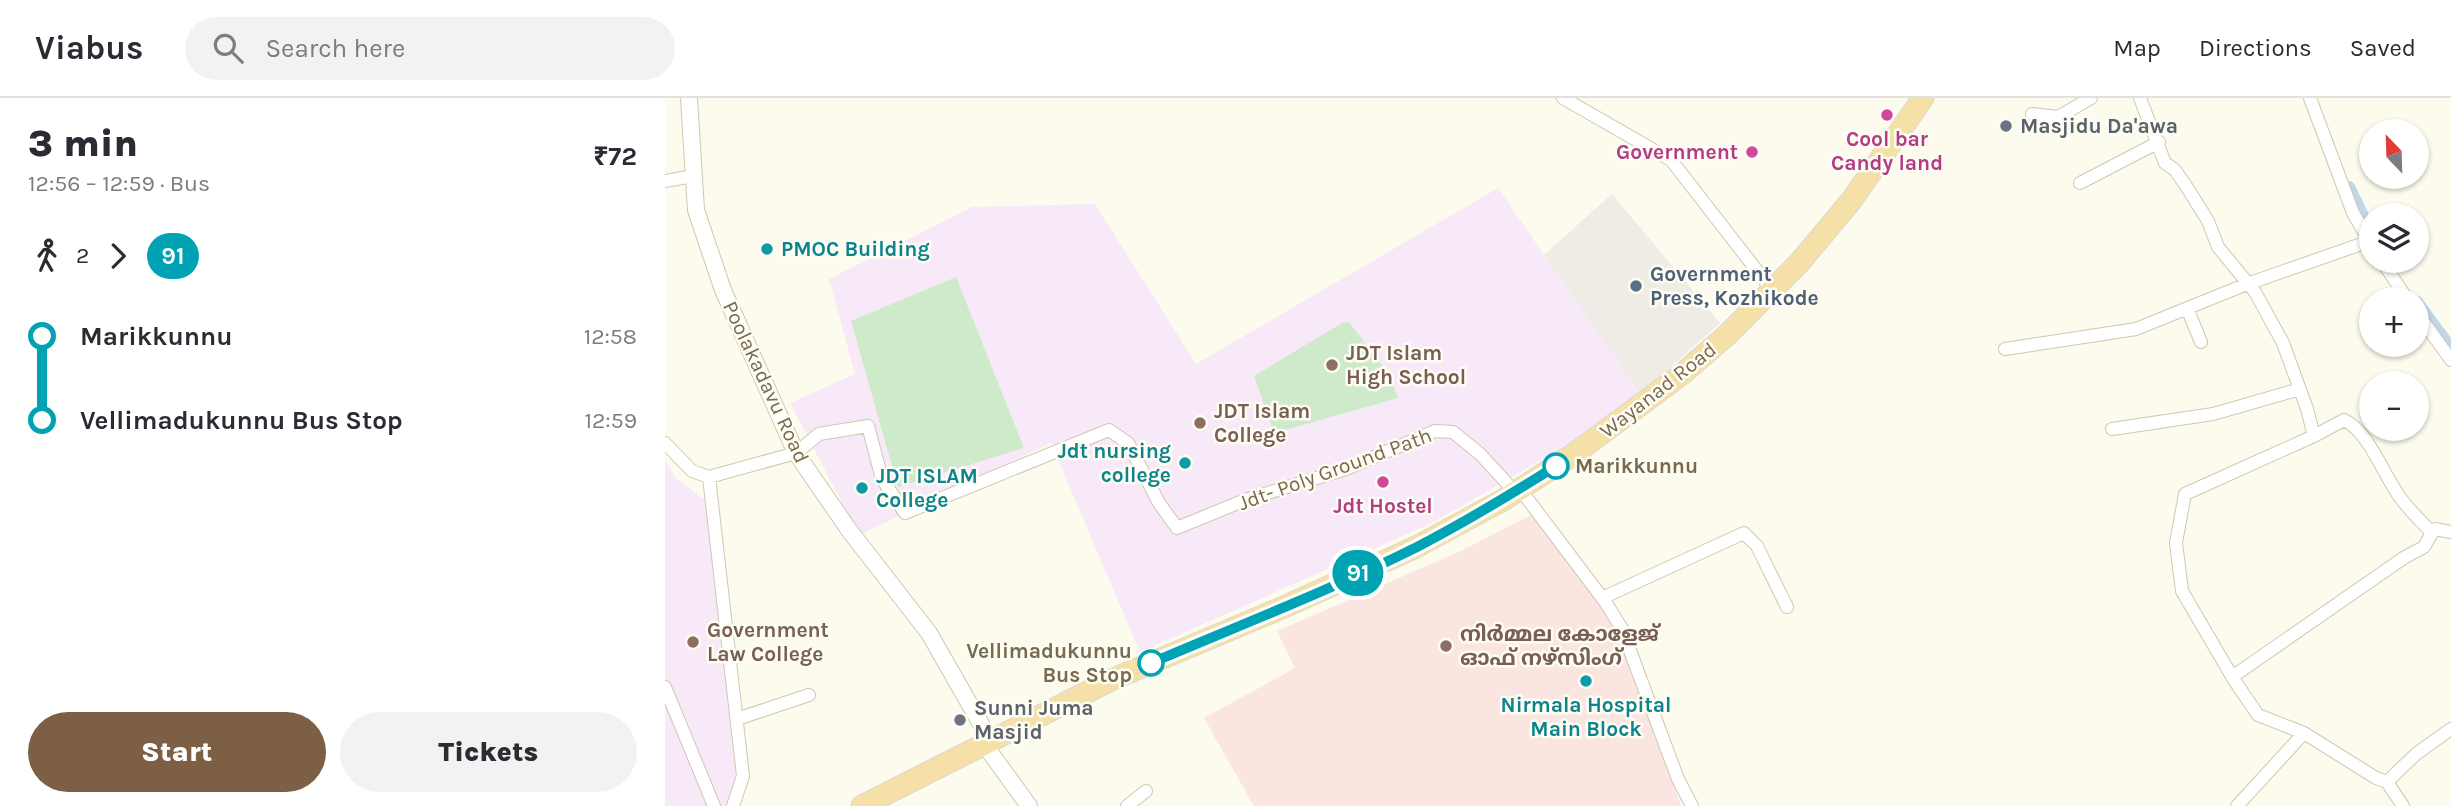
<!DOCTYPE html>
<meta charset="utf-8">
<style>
body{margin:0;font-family:Karla,"Noto Sans Malayalam",sans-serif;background:#f2f2f3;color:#2b2b33;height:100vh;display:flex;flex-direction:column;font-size:26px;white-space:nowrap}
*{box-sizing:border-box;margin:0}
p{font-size:23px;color:#7c7c81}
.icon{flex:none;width:38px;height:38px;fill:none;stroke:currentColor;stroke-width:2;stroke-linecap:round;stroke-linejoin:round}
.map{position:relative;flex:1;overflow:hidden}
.drawer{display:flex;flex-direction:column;background:#fff;width:665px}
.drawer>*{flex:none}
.badge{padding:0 14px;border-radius:23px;font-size:24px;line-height:46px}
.needle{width:46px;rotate:337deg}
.controls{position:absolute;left:1694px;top:21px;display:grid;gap:14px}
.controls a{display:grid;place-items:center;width:70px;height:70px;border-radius:50%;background:#fff;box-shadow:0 2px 5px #0004;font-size:35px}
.map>.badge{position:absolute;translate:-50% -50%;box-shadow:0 0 0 4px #fff}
.legs{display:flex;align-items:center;gap:10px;height:77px;padding:0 28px;font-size:23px}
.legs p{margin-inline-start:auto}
.head{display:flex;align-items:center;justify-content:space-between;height:119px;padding:0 28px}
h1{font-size:38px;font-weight:800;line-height:52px}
.cta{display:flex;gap:14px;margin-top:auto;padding:14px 28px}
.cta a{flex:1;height:80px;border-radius:42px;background:#7c5f44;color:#fff;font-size:28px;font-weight:800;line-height:80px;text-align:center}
.cta a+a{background:#f2f2f3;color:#2b2b33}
ul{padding:0 28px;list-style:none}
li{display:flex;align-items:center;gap:24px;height:84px;font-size:26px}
li i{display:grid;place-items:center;width:10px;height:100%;margin:0 9px;background:currentColor}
li i::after{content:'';width:18px;height:18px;margin:-9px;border:5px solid;border-radius:50%;background:#fff}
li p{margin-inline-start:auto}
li:first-child i{background:linear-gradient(#0000 50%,currentColor 0)}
li:last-child i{background:linear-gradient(currentColor 50%,#0000 0)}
header{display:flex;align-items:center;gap:42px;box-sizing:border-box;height:98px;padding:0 35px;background:#fff;border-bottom:2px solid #e1e1e2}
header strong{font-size:33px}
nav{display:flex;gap:38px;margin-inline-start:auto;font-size:24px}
.search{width:490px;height:63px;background:#f2f2f3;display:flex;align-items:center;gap:18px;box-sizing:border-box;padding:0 24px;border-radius:38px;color:#7c7c81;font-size:26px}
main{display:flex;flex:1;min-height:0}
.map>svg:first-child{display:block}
</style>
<header>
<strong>Viabus</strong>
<div class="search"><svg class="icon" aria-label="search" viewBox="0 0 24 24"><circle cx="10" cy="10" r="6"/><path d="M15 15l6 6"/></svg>Search here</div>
<nav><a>Map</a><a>Directions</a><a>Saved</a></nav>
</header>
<main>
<section class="drawer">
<div class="head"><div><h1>3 min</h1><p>12:56 – 12:59 · Bus</p></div><b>₹72</b></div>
<div class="legs"><svg class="icon" aria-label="walk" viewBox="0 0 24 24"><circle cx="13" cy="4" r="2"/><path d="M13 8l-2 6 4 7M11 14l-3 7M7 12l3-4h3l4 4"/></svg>2<svg class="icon" aria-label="forward" viewBox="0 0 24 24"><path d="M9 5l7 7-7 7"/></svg><b class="badge" style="background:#00a3b4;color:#fff">91</b></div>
<ul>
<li><i style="color:#00a3b4"></i><b>Marikkunnu</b><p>12:58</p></li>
<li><i style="color:#00a3b4"></i><b>Vellimadukunnu Bus Stop</b><p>12:59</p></li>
</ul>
<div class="cta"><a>Start</a><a>Tickets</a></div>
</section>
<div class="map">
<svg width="1786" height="708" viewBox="0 0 1786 708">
<rect width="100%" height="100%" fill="#fcfbed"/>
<path fill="#eeece4" d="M947 96 1055 225 975 296 879 157Z"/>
<path fill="#f8e9f9" d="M833 90 975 296 906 345 769 424 475 554 386 345 194 437 125 305 190 276 164 181 307 109 430 106 531 266Z
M0 362 11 380 40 402 72 686 65 708H0Z"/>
<path fill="#fae5e0" d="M868 416 948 524 1016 708H589L539 620 630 570 612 533 796 453Z"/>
<path fill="#ceeacb" d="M291 179 359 350 233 389 186 223Z
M684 224 724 276 733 300 609 335 589 278 677 225Z"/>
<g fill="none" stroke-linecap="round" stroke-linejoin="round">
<path stroke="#c1d6e6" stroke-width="12" d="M1684 89 1706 134
M1752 204 1786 250"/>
<g stroke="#cfc7b1" stroke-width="14">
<path id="minor" d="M898 0 1006 62 1107 192
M1475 0 1500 65 1510 72 1523 91 1543 123 1553 149 1590 194 1618 245 1642 311 1649 338 1679 322C1704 333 1719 379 1737 402 1746 414 1757 424 1767 435L1759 449 1740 459 1567 579
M1645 0 1688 115 1706 146
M1367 16 1393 19 1426 0
M0 83 28 78
M1415 85 1494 44
M1717 163 1742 201
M1522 210 1536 244
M1752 215 1786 262
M1340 251 1471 231 1582 186 1705 143
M1447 331 1548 316 1635 291
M1649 338 1520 396 1511 445 1517 493 1569 582 1593 617 1639 635 1711 680 1722 684 1738 708
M0 345 27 373 44 379 78 678 68 708
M44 379 131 355 154 336 203 328 217 381 240 415 444 332 463 345 494 405 512 430 580 402 681 371 770 333 788 334 815 356 850 394
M855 391 941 505 957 531 1013 681 1027 708
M1767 435 1770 431 1786 434
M937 500 1079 435 1092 448 1122 509
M0 589 49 708
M72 621 144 597
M1722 684 1751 656 1786 631
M462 708 481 693
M1572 708 1639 635"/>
</g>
<g stroke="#cfc7b1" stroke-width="18">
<path id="tertiary" d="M24 0 31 112 58 192 131 355 184 432 264 535 325 642
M319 646 364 708"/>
</g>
<g stroke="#dcd8d1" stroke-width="23">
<path id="trunk" d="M197 708 446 582 619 509 751 449 838 402 909 356 1017 276 1062 237 1134 165 1186 103 1258 0"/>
</g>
<use href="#minor" stroke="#fff" stroke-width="12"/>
<use href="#tertiary" stroke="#fff" stroke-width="16"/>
<use href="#trunk" stroke="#f5e1a8" stroke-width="21"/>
</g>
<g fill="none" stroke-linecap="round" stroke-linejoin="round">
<g stroke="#fff" stroke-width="16">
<path id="line-1" d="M486 565C575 527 666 492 752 449 800 424 845 397 891 368"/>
</g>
<use href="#line-1" stroke="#00a3b4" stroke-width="10"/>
</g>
<g fill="#d1479c" stroke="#fefdf3" stroke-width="2.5">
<circle cx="1222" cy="17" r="7"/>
<circle cx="1087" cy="54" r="7"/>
<circle cx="718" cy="384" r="7"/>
</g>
<g fill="#6b7280" stroke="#fefdf3" stroke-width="2.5">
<circle cx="1341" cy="28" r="7"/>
<circle cx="295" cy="622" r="7"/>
</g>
<g fill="#0f9aa8" stroke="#fefdf3" stroke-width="2.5">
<circle cx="102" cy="151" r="7"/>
<circle cx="520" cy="365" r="7"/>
<circle cx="197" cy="390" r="7"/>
<circle cx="921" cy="583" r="7"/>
</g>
<circle fill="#5c6f8a" stroke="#fefdf3" stroke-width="2.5" cx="971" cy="188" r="7"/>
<g fill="#8d6e63" stroke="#fefdf3" stroke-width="2.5">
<circle cx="667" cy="267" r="7"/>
<circle cx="535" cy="325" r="7"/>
<circle cx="28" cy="544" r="7"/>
<circle cx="781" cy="548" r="7"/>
</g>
<g fill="#fff" stroke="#00a3b4" stroke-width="3.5">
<circle cx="891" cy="368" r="12"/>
<circle cx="486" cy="565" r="12"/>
</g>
<g text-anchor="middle" stroke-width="5" stroke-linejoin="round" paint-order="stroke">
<g font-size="21" font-weight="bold" fill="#5b616d" stroke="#fefdf3" text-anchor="start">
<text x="1355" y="35">Masjidu Da'awa</text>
<text x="309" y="617">Sunni Juma<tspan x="309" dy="24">Masjid</tspan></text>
</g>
<g font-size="21" font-weight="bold" fill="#b23c85" stroke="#fefdf3">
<text x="1222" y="48">Cool bar<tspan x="1222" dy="24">Candy land</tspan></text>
<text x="1073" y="61" text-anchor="end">Government</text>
<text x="718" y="415">Jdt Hostel</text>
</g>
<g font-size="21" font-weight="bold" fill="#0d838f" stroke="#fefdf3" text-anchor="start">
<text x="116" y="158">PMOC Building</text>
<text x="506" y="360" text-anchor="end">Jdt nursing<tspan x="506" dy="24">college</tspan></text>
<text x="211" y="385">JDT ISLAM<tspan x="211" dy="24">College</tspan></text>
<text x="921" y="614" text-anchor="middle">Nirmala Hospital<tspan x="921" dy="24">Main Block</tspan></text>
</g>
<g font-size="21" font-weight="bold" fill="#4e5e75" stroke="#fefdf3" text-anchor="start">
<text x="985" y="183">Government<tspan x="985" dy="24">Press, Kozhikode</tspan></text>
</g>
<g font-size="21" font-weight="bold" fill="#785e54" stroke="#fefdf3" text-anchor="start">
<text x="681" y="262">JDT Islam<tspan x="681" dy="24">High School</tspan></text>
<text x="549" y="320">JDT Islam<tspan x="549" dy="24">College</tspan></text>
<text x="42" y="539">Government<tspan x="42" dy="24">Law College</tspan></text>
<text x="795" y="543">നിർമ്മല കോളേജ്<tspan x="795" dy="24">ഓഫ് നഴ്സിംഗ്</tspan></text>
</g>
<g font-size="21" fill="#78694f" stroke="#fefdf3">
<text transform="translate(101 284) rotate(65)" y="7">Poolakadavu Road</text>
<text transform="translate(993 292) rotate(-38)" y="7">Wayanad Road</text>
<text transform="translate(670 371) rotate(-20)" y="7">Jdt- Poly Ground Path</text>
</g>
<g font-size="21" font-weight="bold" fill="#78694f" stroke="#fefdf3" text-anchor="start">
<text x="910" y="375">Marikkunnu</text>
<text x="467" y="560" text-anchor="end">Vellimadukunnu<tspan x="467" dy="24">Bus Stop</tspan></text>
</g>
</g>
</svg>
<div class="controls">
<a><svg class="needle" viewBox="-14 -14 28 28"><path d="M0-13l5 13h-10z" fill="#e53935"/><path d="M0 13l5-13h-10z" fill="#7c7c81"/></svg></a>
<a><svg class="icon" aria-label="layers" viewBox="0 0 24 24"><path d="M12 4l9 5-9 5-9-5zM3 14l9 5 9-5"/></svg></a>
<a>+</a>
<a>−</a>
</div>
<b class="badge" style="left:693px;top:475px;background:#00a3b4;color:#fff">91</b>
</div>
</main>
